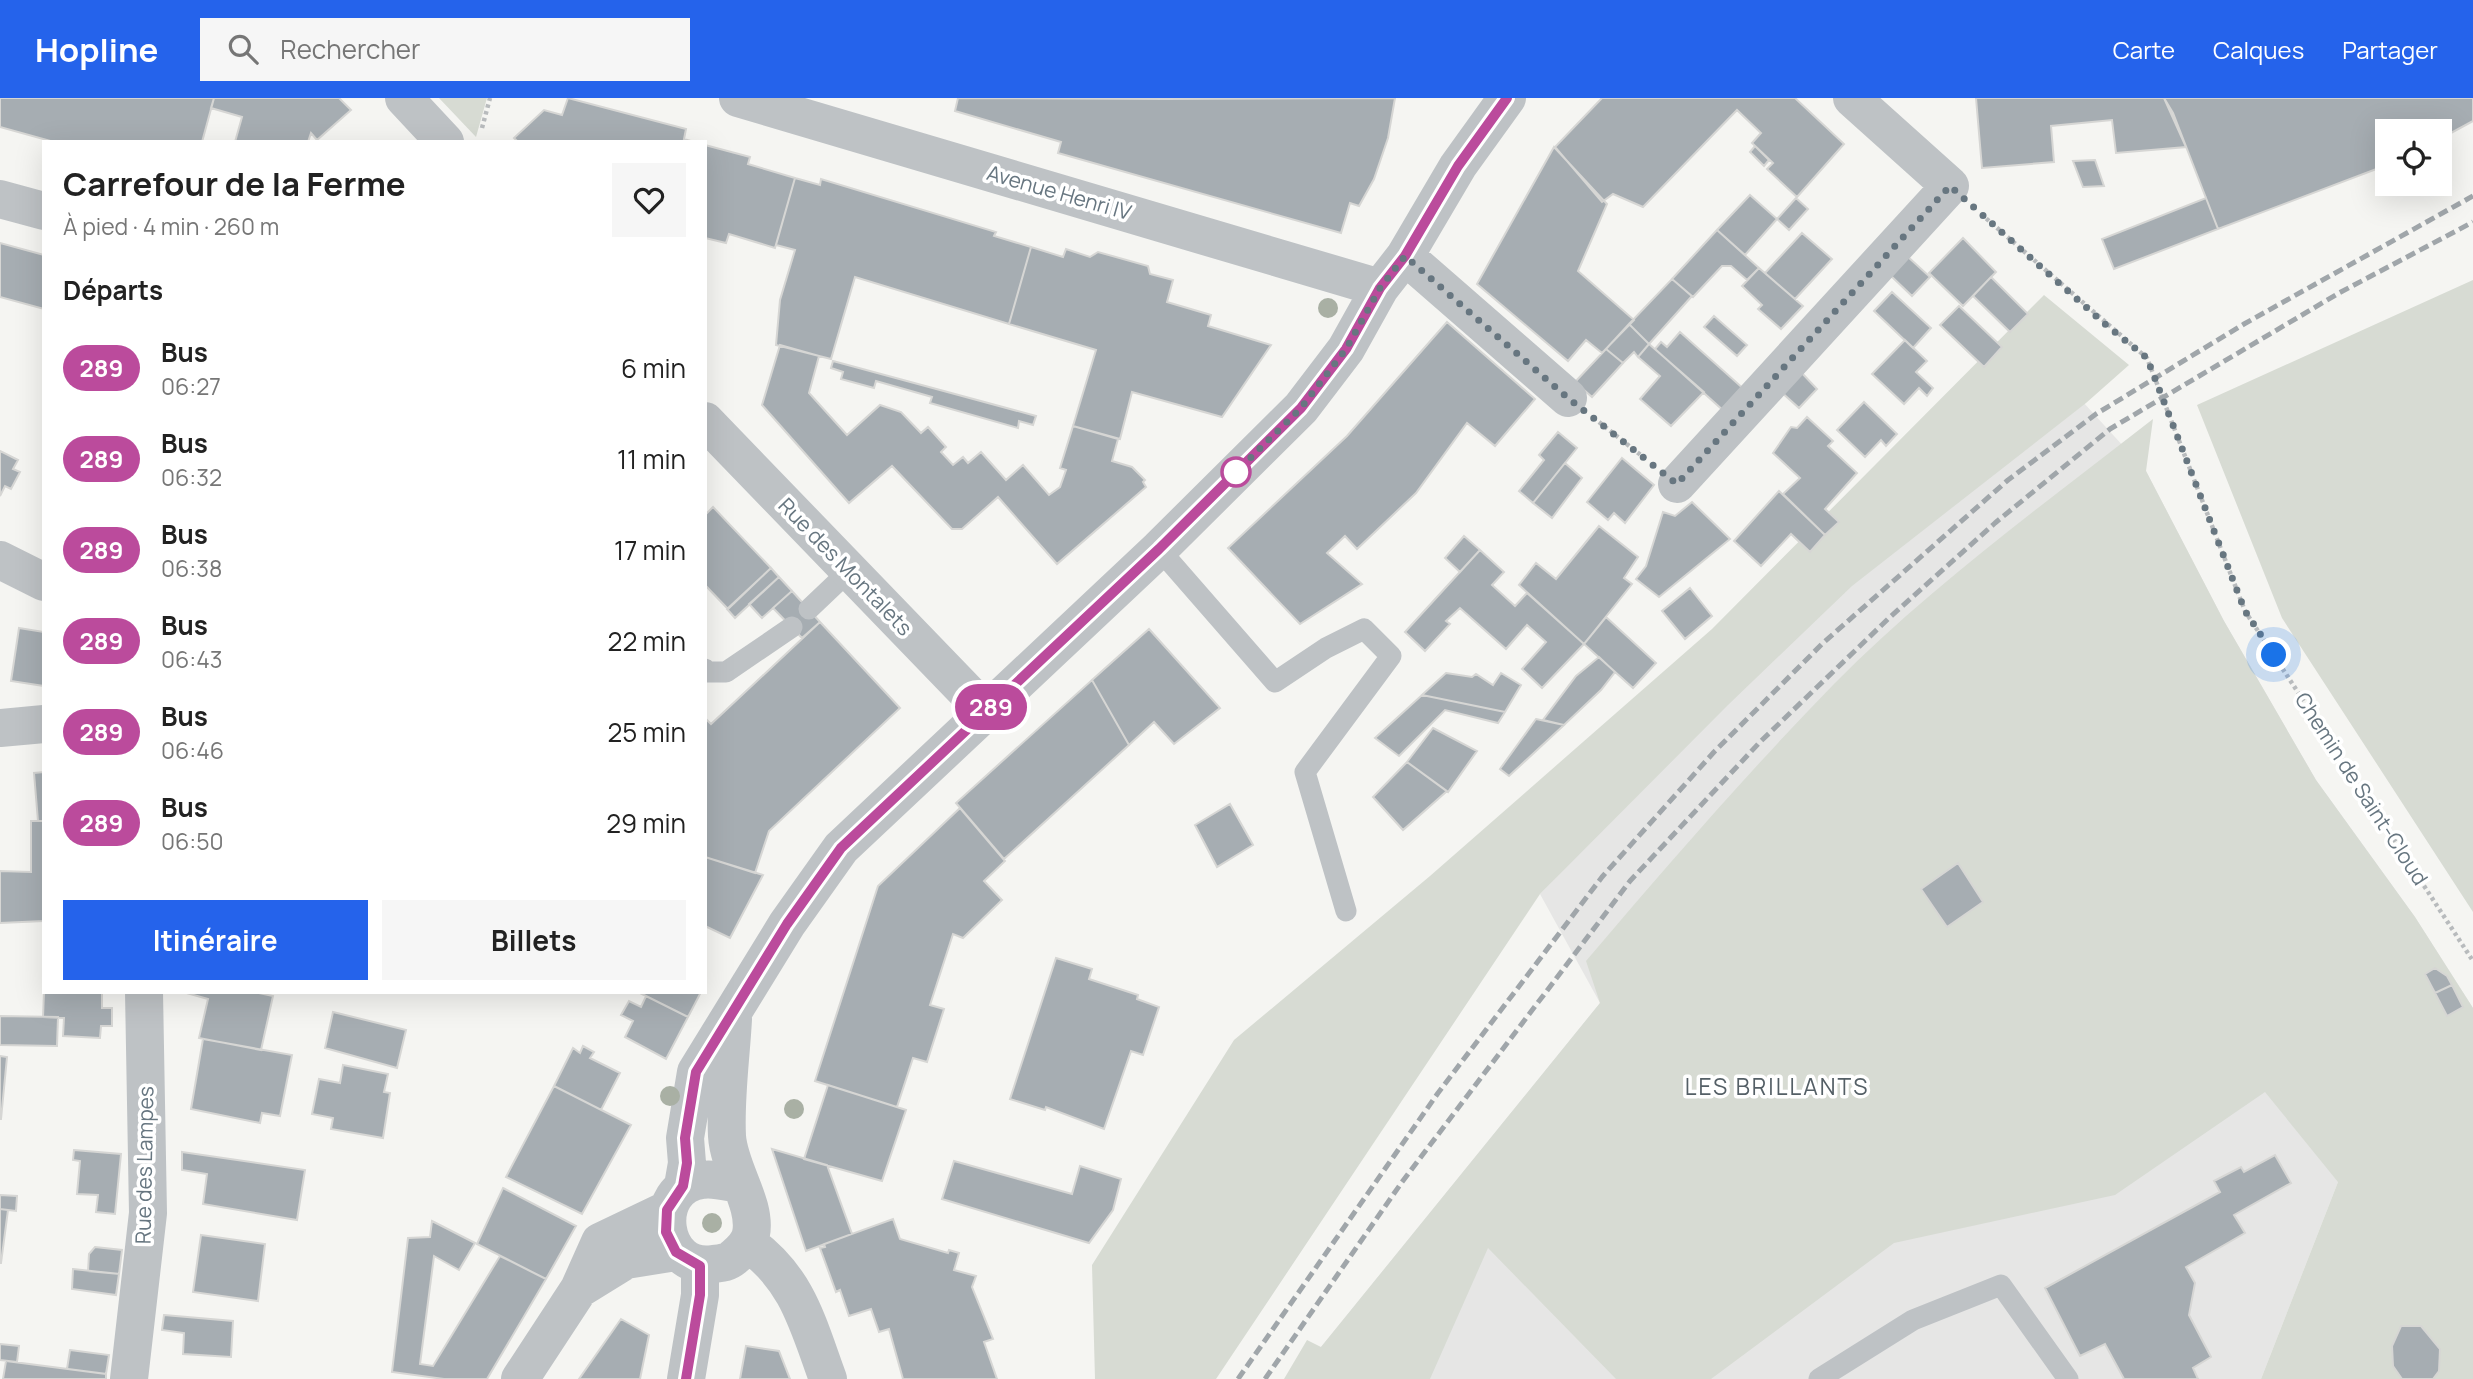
<!DOCTYPE html>
<html lang="fr">
<meta charset="utf-8">
<style>
body{margin:0;font-family:Manrope,sans-serif;background:#f6f6f6;color:#222;height:100vh;display:flex;flex-direction:column;font-size:26px;white-space:nowrap}
*{box-sizing:border-box;margin:0}
p{font-size:23px;color:#767676}
.icon{flex:none;width:38px;height:38px;fill:none;stroke:currentColor;stroke-width:2;stroke-linecap:round;stroke-linejoin:round}
.map{position:relative;flex:1;overflow:hidden}
.details{position:absolute;left:42px;top:42px;width:665px;height:854px;display:flex;flex-direction:column;background:#fff;border-radius:0px;box-shadow:0 7px 28px #0002}
.details>*{flex:none}
.badge{padding:0 14px;border-radius:23px;font-size:24px;line-height:46px}
.tools{position:absolute;left:2375px;top:21px;display:grid;gap:14px}
.tools a{display:grid;place-items:center;width:77px;height:77px;border-radius:0px;background:#fff;box-shadow:0 7px 28px #0002;font-size:35px}
.you{position:absolute;width:35px;height:35px;margin:-18px;border:5px solid #fff;border-radius:50%;background:#1a73e8;box-shadow:0 0 0 10px #1a73e833}
.map>.badge{position:absolute;translate:-50% -50%;box-shadow:0 0 0 4px #fff}
h2{padding:0 21px;font-size:26px;line-height:63px}
.round{display:grid;place-items:center;flex:none;width:74px;height:74px;border-radius:0px;background:#f6f6f6}
.headline{display:flex;align-items:center;justify-content:space-between;height:119px;padding:0 21px}
h1{font-size:33px;font-weight:700;line-height:52px}
.button{display:flex;gap:14px;margin-top:auto;padding:14px 21px}
.button a{flex:1;height:80px;border-radius:0px;background:#2563eb;color:#fff;font-size:28px;font-weight:700;line-height:80px;text-align:center}
.button a+a{background:#f6f6f6;color:#222}
ul{padding:0;list-style:none}
li{display:flex;align-items:center;gap:21px;height:91px;padding:0 21px}
li div{flex:1}
li b{display:block;font-size:26px}
li em{font-style:normal}
li .badge{min-width:77px;font-weight:700;text-align:center}
header{display:flex;align-items:center;gap:42px;box-sizing:border-box;height:98px;padding:0 35px;background:#2563eb;color:#fff}
header strong{font-size:33px}
nav{display:flex;gap:38px;margin-inline-start:auto;font-size:24px}
.search{width:490px;height:63px;background:#f6f6f6;display:flex;align-items:center;gap:18px;box-sizing:border-box;padding:0 24px;border-radius:0px;color:#767676;font-size:26px}
.map>svg:first-child{display:block}
</style>
<header>
<strong>Hopline</strong>
<div class="search"><svg class="icon" aria-label="search" viewBox="0 0 24 24"><circle cx="10" cy="10" r="6"/><path d="M15 15l6 6"/></svg>Rechercher</div>
<nav><a>Carte</a><a>Calques</a><a>Partager</a></nav>
</header>
<div class="map">
<svg width="2473" height="1281" viewBox="0 0 2473 1281">
<rect width="100%" height="100%" fill="#f5f5f2"/>
<path fill="#e6e6e5" d="M2051 269 2146 373 2224 523 2316 682 2415 819 2473 910 2338 1084 2261 1281H1304L1321 1249 1600 905 1540 796Z"/>
<path fill="#d7dbd3" d="M439 0H487L476 39Z
M2473 182V814L2282 520 2197 307Z
M2044 197 2129 267 2086 305 1852 488 1728 607 1540 796 1216 1281H1095L1092 1167 1234 942 1430 778 1712 531Z
M2153 321 2146 373 2224 523 2316 682 2415 819 2473 910V1281H2261L2338 1084 2265 994 2115 1097 1894 1145 1711 1281H1616L1488 1150 1430 1281H1284L1307 1242 1321 1249 1600 905 1586 863C1666 769 1748 674 1834 586 1931 488 2044 406 2153 321Z"/>
<path fill="#a6adb2" stroke="#d6d6d4" stroke-width="2" d="M0 0H214L202 44H54L0 29Z
M214 0H339L351 12 317 42 311 35 308 44H235L242 19 211 10Z
M568 0 686 31 684 41 694 44H518L514 40 544 12 562 17Z
M958 0 1165 1 1395 0 1388 40 1374 81 1359 108 1350 105 1341 135 1058 55 1061 44 955 13Z
M1602 0H1795L1844 46 1797 99 1767 71 1773 65 1752 45 1761 35 1737 12 1643 109 1613 96 1602 104 1555 49Z
M1976 0H2164L2186 49 2116 55 2112 22 2051 28 2054 64 1982 70Z
M2164 0H2473V23L2440 41V33H2387V67L2218 131 2173 15Z
M705 47 750 59 748 66 795 80 775 150 729 136 726 145 705 140Z
M1755 48 1769 62 1764 68 1750 54Z
M1554 49 1607 106 1578 173 1634 222 1602 255 1586 242 1568 263 1477 186Z
M2095 62 2104 88 2083 89 2073 63Z
M795 80 820 87 821 81 996 134 994 138 1031 149 1009 226 855 179 831 261 776 247 780 202 795 152 776 147Z
M1750 97 1777 121 1745 157 1717 132Z
M1796 100 1808 111 1789 132 1777 121Z
M2206 100 2218 131 2114 171 2102 141Z
M1717 132 1759 170 1747 182 1731 168H1722L1693 199 1672 181Z
M1802 135 1832 161 1795 201 1765 175Z
M1963 140 1996 174 1963 208 1929 175Z
M0 145 44 157V211L0 199Z
M1031 149 1063 159 1066 151 1090 159 1098 154 1148 168 1150 176 1173 182 1167 204 1211 217 1208 228 1271 247 1222 319 1132 294 1120 341 1073 328 1096 252 1009 226Z
M1907 158 1930 179 1912 198 1889 176Z
M1759 170 1803 208 1781 231 1758 211 1762 207 1742 188Z
M1991 179 2028 216 2010 234 1973 198Z
M1672 181 1692 198 1649 246 1629 226Z
M1892 194 1931 230 1913 250 1874 213Z
M1959 208 2002 249 1984 269 1940 227Z
M1714 218 1747 247 1737 258 1704 229Z
M1447 224 1535 301 1495 348 1467 325 1416 395 1357 451 1345 438 1327 455 1362 486 1300 526 1228 450 1347 338Z
M1629 226 1649 246 1638 259 1634 254 1623 265 1606 251Z
M1680 234 1746 293 1725 314 1655 251 1661 244 1667 249Z
M1905 242 1927 263 1916 274 1933 290 1927 298 1919 290 1904 306 1872 276Z
M1649 246 1704 294 1671 328 1640 301 1660 278 1638 259Z
M780 247 819 258 809 295 847 337 880 307 901 314 921 335 928 329 946 349 941 354 953 367 963 359 968 365 981 354 1006 382 1023 367 1049 397 1060 389 1066 372 1060 370 1073 328 1118 341 1112 363 1132 369 1145 382 1143 384 1146 389 1057 466 998 399 962 431H952L892 368 849 405 762 307Z
M1606 251 1623 265 1592 299 1575 284Z
M833 263 1036 318 1033 327 1019 323 1018 330 930 305 932 299 876 283 874 290 841 281 843 274 831 270Z
M1799 272 1817 291 1799 310 1779 292Z
M1864 304 1897 336 1886 348 1881 342 1865 359 1837 332Z
M1807 319 1833 343 1828 348 1857 375 1825 411 1839 424 1825 437 1783 396 1800 380 1773 355 1791 329 1797 330Z
M1558 334 1577 350 1533 405 1519 393 1544 362 1539 357Z
M0 353 18 362 13 371 20 374 11 391 5 388 0 398Z
M1622 360 1654 387 1625 425 1614 415 1608 422 1587 404Z
M1565 365 1582 380 1552 420 1533 405Z
M1779 393 1825 437 1810 454 1791 436 1761 468 1734 443Z
M1692 404 1730 441 1659 499 1636 481 1646 468 1663 414 1675 418Z
M713 409 771 470 728 511 705 487V417Z
M1599 428 1638 459 1624 480 1632 486 1584 546 1519 487 1536 465 1556 481Z
M1464 438 1480 452 1460 474 1445 460Z
M1480 452 1504 474 1492 487 1515 508 1527 495 1584 546 1542 590 1522 571 1546 544 1527 527 1506 551 1460 510 1446 523 1450 526 1425 553 1405 534Z
M771 470 779 479 735 520 727 511Z
M779 479 792 493 762 520 749 506Z
M1690 490 1712 518 1685 541 1662 513Z
M792 493 820 524 802 540 773 510Z
M1606 519 1656 565 1633 590 1584 546Z
M820 524 900 610 769 733 755 775 705 759V620L711 626Z
M19 530 44 534V588L11 583Z
M1149 531 1220 610 1174 646 1154 624 1129 647 1092 582Z
M1599 559 1615 574 1601 592 1564 627 1543 622 1576 578Z
M1446 575 1472 579 1476 576 1493 587 1501 575 1521 587 1505 614 1422 597Z
M1092 582 1129 647 1004 761 956 705Z
M1422 597 1505 614 1498 625 1445 612 1399 658 1375 640Z
M1536 621 1564 627 1509 678 1500 671Z
M1433 630 1477 653 1448 694 1407 664Z
M1407 664 1447 693 1403 732 1373 699Z
M44 674V723H38L34 675Z
M1230 706 1253 747 1217 769 1195 727Z
M960 710 1005 763 984 783 1002 802 963 840 953 836 930 907 944 911 927 964 913 960 897 1009 815 983 878 788Z
M31 723H44V823L0 825V773L31 774Z
M705 759 763 777 730 840 705 828Z
M1958 765 1983 804 1947 829 1921 791Z
M1056 860 1092 871 1089 881 1138 897 1137 901 1159 909 1143 957 1131 953 1104 1031 1046 1009 1045 1012 1010 1001Z
M2435 870 2447 878 2452 887 2435 895 2425 876Z
M2452 887 2463 909 2447 918 2435 895Z
M44 894H102V910H112V928H101L100 940 63 938 64 920 43 919Z
M183 894H254L273 898 261 952 199 940 208 901Z
M638 894H701L688 919Z
M646 898 688 919 666 961 625 939 633 923 621 917 629 903 641 909Z
M333 914 406 932 397 970 325 950Z
M0 918 58 919 57 948 0 947Z
M203 941 292 957 280 1018 262 1015 260 1025 191 1011Z
M583 948 594 954 590 960 620 975 601 1012 554 988 573 950 580 955Z
M0 958 7 959 1 1021H0Z
M343 967 388 976 384 994 390 995 383 1040 331 1031 333 1020 312 1016 319 981 340 985Z
M828 987 906 1012 882 1083 804 1061Z
M554 988 631 1027 582 1116 506 1079Z
M772 1051 827 1067 852 1136 806 1153Z
M74 1052 121 1056 115 1116 96 1114 98 1097 77 1096 80 1063 73 1062Z
M182 1054 305 1072 297 1122 203 1106 207 1076 182 1072Z
M2275 1057 2291 1085 2234 1117 2245 1135 2186 1169 2195 1185 2189 1217 2211 1259 2193 1270 2198 1281H2124L2105 1246 2080 1258 2045 1190 2220 1094 2214 1083 2241 1069 2244 1074Z
M954 1063 1072 1096 1080 1068 1121 1081 1113 1112 1089 1145 942 1101Z
M503 1090 576 1128 546 1181 477 1146Z
M0 1097 17 1098 16 1113 0 1111Z
M0 1111 8 1112 1 1165H0Z
M893 1121 900 1141 948 1155 949 1152 959 1155 954 1172 976 1178 972 1189 993 1241 984 1244 997 1281H903L889 1231 879 1234 871 1211 849 1218 840 1192 836 1194 820 1150 825 1149 824 1146Z
M432 1123 475 1145 459 1172 434 1158 420 1266 433 1268 500 1158 546 1181 487 1281H444L392 1274 408 1140 430 1139Z
M201 1137 265 1146 258 1203 193 1194Z
M95 1149 122 1152 119 1176 88 1173 89 1156Z
M73 1171 119 1176 116 1197 72 1191Z
M164 1217 233 1223 231 1259 183 1256 184 1235 162 1232Z
M621 1221 649 1237 640 1281H579Z
M2401 1228H2421L2440 1251 2439 1273 2433 1281H2402L2393 1268 2392 1248Z
M0 1246 19 1248 17 1264 0 1262Z
M746 1248 779 1253 790 1281H740Z
M70 1252 109 1257 106 1276 67 1271Z
M6 1263 106 1276V1281H3Z"/>
<g fill="none" stroke-linecap="round" stroke-linejoin="round">
<path stroke="#b8bbbd" stroke-width="4.5" stroke-dasharray="3.5 3.5" stroke-linecap="butt" d="M482 30 490 0
M1981 116 2147 260 2245 513 2473 863
M1599 324 1647 362"/>
<path stroke="#bec2c5" stroke-width="21" d="M1159 451 1275 584 1326 550 1364 531 1391 558 1305 674 1346 813
M809 511 849 473
M705 571 707 574H726L792 529
M1819 1281 1913 1222 2001 1187 2068 1281"/>
<path stroke="#bec2c5" stroke-width="38" d="M404 0 445 44
M738 0 1380 190
M0 101 44 113
M1405 158 1568 300
M705 323 986 614
M1677 386 1950 88 1852 0
M0 462 44 484
M0 630 44 626
M733 921C731 959 725 1000 727 1038 729 1071 757 1106 751 1136 749 1147 741 1153 733 1160 727 1165 720 1165 713 1166 660 1174 649 1089 702 1082 713 1080 727 1084 739 1086
M683 1088 687 1065 685 1040 696 974 787 826 841 750 1159 451 1301 310 1346 251 1380 190 1405 158 1458 68 1507 0
M749 1146C798 1181 808 1227 828 1281
M579 1191 626 1162 676 1154
M129 1281 148 1115 144 894
M520 1281 579 1191 600 1144 667 1112
M686 1281 700 1197V1168"/>
<path stroke="#a0a6aa" stroke-width="5" stroke-dasharray="10 5" stroke-linecap="butt" d="M1238 1281 1438 995 1602 779 1714 654 1823 545 2008 382 2096 316 2244 226 2473 98
M1265 1281 1402 1084 1630 783 1760 644 1889 520 1995 425 2110 331 2339 195 2473 124"/>
</g>
<g fill="#a9b0a4">
<circle cx="1328" cy="210" r="10"/>
<circle cx="670" cy="998" r="10"/>
<circle cx="794" cy="1011" r="10"/>
<circle cx="712" cy="1125" r="10"/>
</g>
<g fill="none" stroke-linecap="round" stroke-linejoin="round">
<g stroke="#fff" stroke-width="16">
<path id="line" d="M686 1281 700 1197V1168L676 1154 666 1134 667 1112 683 1088 687 1065 685 1040 696 974 787 826 841 750 1159 451 1301 310 1346 251 1380 190 1405 158 1458 68 1507 0"/>
</g>
<use href="#line" stroke="#bb4b9c" stroke-width="10"/>
<path stroke="#677680" stroke-width="7" stroke-dasharray="0 12.6" d="M1236 374 1230 380 1301 310 1346 251 1380 190 1405 158 1568 300 1677 386 1950 88 2105 226 2147 260 2245 513 2274 557"/>
</g>
<circle fill="#fff" stroke="#bb4b9c" stroke-width="3.5" cx="1236" cy="374" r="14"/>
<g text-anchor="middle" stroke-width="7" stroke-linejoin="round" paint-order="stroke">
<g font-size="21" fill="#677680" stroke="#fff">
<text transform="translate(1059 95) rotate(16)" y="7">Avenue Henri IV</text>
<text transform="translate(845 469) rotate(46)" y="7">Rue des Montalets</text>
<text transform="translate(2361 691) rotate(57)" y="7">Chemin de Saint-Cloud</text>
<text transform="translate(145 1067) rotate(-89)" y="7">Rue des Lampes</text>
</g>
<g font-size="23" letter-spacing="2" fill="#545f66" stroke="#fff">
<text x="1777" y="997">LES BRILLANTS</text>
</g>
</g>
</svg>
<div class="tools">
<a><svg class="icon" aria-label="locate" viewBox="0 0 24 24"><circle cx="12" cy="12" r="6"/><path d="M12 2v4M12 18v4M2 12h4M18 12h4"/></svg></a>
</div>
<div class="you" style="left:2274px;top:557px"></div>
<b class="badge" style="left:991px;top:609px;background:#bb4b9c;color:#fff">289</b>
<section class="details">
<div class="headline"><div><h1>Carrefour de la Ferme</h1><p>À pied · 4 min · 260 m</p></div><a class="round"><svg class="icon" aria-label="heart" viewBox="0 0 24 24"><path d="M12 20l-8-8c-3-5 5-10 8-4 3-6 11-1 8 4z"/></svg></a></div>
<h2>Départs</h2>
<ul>
<li><span class="badge" style="background:#bb4b9c;color:#fff">289</span><div><b>Bus</b><p>06:27</p></div><em>6 min</em></li>
<li><span class="badge" style="background:#bb4b9c;color:#fff">289</span><div><b>Bus</b><p>06:32</p></div><em>11 min</em></li>
<li><span class="badge" style="background:#bb4b9c;color:#fff">289</span><div><b>Bus</b><p>06:38</p></div><em>17 min</em></li>
<li><span class="badge" style="background:#bb4b9c;color:#fff">289</span><div><b>Bus</b><p>06:43</p></div><em>22 min</em></li>
<li><span class="badge" style="background:#bb4b9c;color:#fff">289</span><div><b>Bus</b><p>06:46</p></div><em>25 min</em></li>
<li><span class="badge" style="background:#bb4b9c;color:#fff">289</span><div><b>Bus</b><p>06:50</p></div><em>29 min</em></li>
</ul>
<div class="button"><a>Itinéraire</a><a>Billets</a></div>
</section>
</div>
